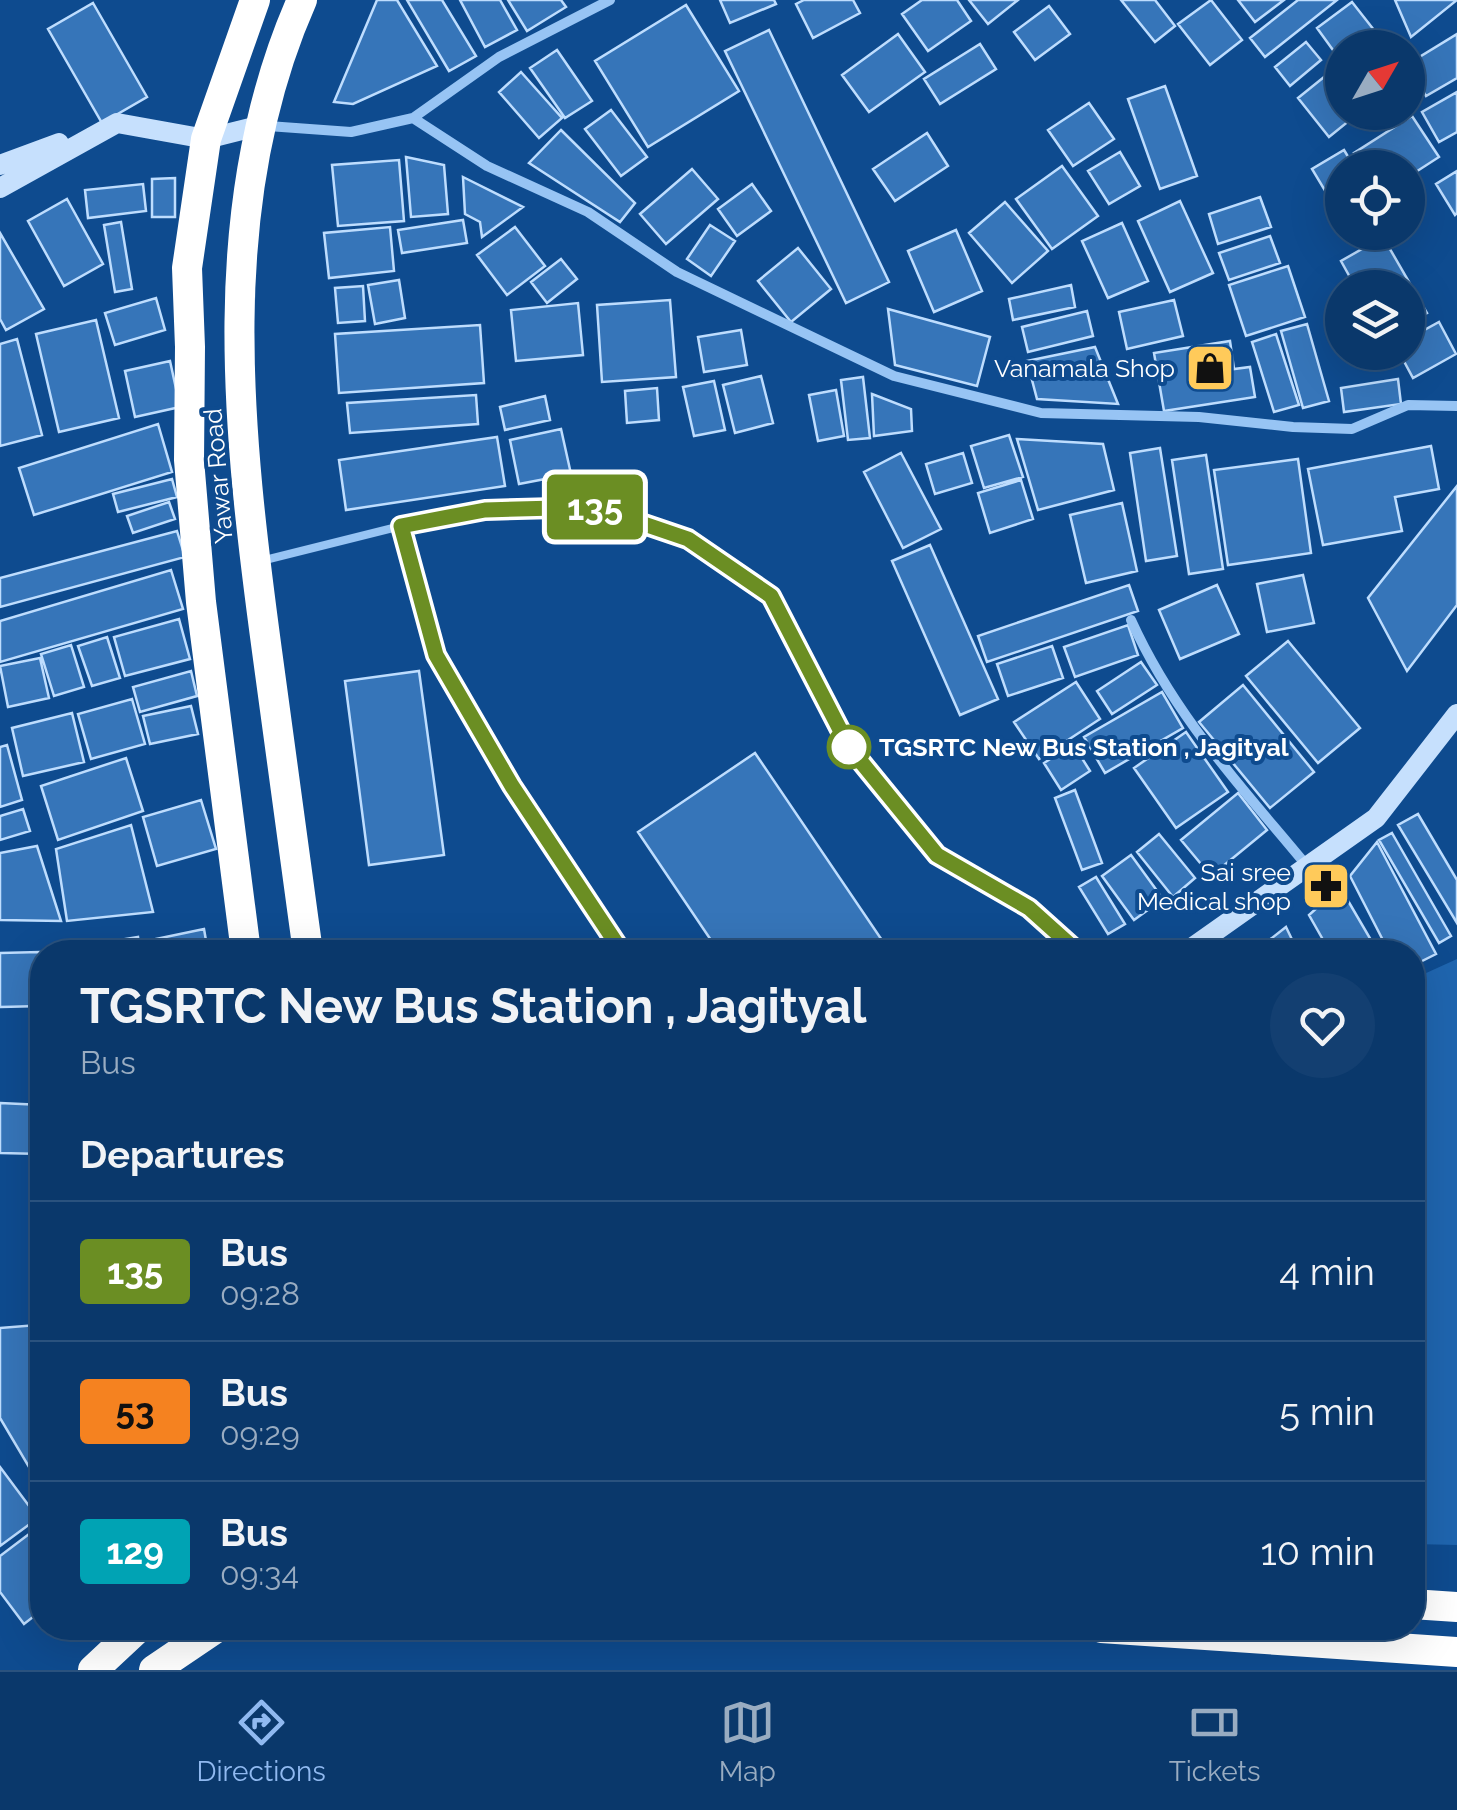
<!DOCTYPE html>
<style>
body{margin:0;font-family:Raleway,sans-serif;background:#133f71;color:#f1f3f6;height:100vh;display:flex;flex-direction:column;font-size:38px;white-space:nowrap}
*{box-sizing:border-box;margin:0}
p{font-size:32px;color:#99acc1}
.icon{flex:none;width:55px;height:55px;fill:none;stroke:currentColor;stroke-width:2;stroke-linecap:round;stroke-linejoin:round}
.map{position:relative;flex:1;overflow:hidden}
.panel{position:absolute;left:30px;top:940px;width:1395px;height:700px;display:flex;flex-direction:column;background:#0a386b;border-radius:40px;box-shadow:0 10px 40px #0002,0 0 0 2px #2a527e}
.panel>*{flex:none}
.badge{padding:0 20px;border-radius:8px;font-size:35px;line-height:65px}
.needle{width:65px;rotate:51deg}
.tools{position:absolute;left:1325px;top:30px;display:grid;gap:20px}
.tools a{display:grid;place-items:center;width:100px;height:100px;border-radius:50%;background:#0a386b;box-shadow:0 10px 40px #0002,0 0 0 2px #2a527e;font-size:50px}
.map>.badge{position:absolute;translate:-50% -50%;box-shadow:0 0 0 5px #fff}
h2{padding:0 50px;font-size:38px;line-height:90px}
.round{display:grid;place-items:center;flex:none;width:105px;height:105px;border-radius:52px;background:#133f71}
.headline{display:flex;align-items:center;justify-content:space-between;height:170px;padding:0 50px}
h1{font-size:48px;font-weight:700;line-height:75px}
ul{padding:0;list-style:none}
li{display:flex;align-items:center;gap:30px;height:140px;padding:0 50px;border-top:2px solid #2a527e}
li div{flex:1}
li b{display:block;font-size:38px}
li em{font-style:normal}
li .badge{min-width:110px;font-weight:700;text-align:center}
.tabs{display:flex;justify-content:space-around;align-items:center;height:140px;border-top:2px solid #2a527e;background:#0a386b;font-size:28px;color:#99acc1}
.tabs a{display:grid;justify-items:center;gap:5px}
.tabs .selected{color:#90b9f0}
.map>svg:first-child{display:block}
</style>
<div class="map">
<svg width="1457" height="1670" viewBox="0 0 1457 1670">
<rect width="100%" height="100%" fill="#0e4b8f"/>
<path fill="#1f65af" d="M1457 959V1545L1413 1544V979Z"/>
<path fill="#3675b9" stroke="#beddfe" stroke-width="2.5" d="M377 0H397L437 66 353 104 334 102Z
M407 0H442L476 56 449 71Z
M460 0H500L517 30 485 47Z
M508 0H561L566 7 527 31Z
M720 0H774L776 4 730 23Z
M804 0H853L860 13 813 38 796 4Z
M922 0H957L971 21 928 51 902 14Z
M969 0H1018L988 24Z
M1121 0H1155L1175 26 1155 42Z
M1211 0 1242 40 1210 65 1178 24Z
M1238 0H1284L1255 22Z
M1298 0H1337L1265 57 1250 38Z
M1395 0H1457L1411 37Z
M1352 2 1374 30 1351 48H1342V54L1338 57 1317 28Z
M93 3 147 97 102 123 48 29Z
M686 5 739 91 648 147 595 61Z
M1049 6 1070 34 1035 60 1014 32Z
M769 30 889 282 846 303 725 51Z
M898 34 925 72 869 112 842 75Z
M1457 34V78L1426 96 1408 64Z
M1306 42 1321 60 1290 86 1275 67Z
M980 44 996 69 940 104 924 79Z
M557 50 592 101 565 118 530 68Z
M521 72 562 118 539 138 499 92Z
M1324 77 1342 100V112H1353L1355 116 1329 137 1298 98Z
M1165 86 1197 176 1160 189 1128 99Z
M1457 92V132L1439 142 1422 112Z
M1089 103 1114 139 1073 166 1048 130Z
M611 110 647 157 621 176 585 129Z
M1412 116 1439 157 1408 177V168H1363L1354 153Z
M561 130 635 203 620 222 529 163Z
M927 133 948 166 895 201 873 169Z
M1344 150 1355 168H1342V219L1312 169Z
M1120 152 1140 186 1109 204 1088 171Z
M406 157 444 165 448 214 411 217Z
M399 160 404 221 338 226 332 165Z
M1062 166 1098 216 1052 249 1016 199Z
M692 169 718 199 666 244 640 214Z
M1457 171V213L1455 215 1436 184Z
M463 177 523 207 482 237 480 222 465 214Z
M175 178V217H152V179Z
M143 184 146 211 88 218 85 190Z
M752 184 771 211 737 236 718 209Z
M1260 197 1271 227 1218 244 1209 214Z
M67 199 103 264 64 286 28 221Z
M1180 201 1213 273 1170 292 1138 221Z
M1005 202 1048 251 1012 283 969 233Z
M463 220 467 243 402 253 398 230Z
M121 222 132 289 115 292 104 225Z
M1122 223 1148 281 1108 298 1082 241Z
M710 225 735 241 711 276 687 259Z
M390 227 394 271 329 278 324 233Z
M515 227 545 266 507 295 477 255Z
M956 230 982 291 934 312 908 251Z
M0 233 44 309 6 330 0 319Z
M1270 236 1280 263 1229 280 1219 253Z
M1383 237 1427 313 1408 324V288H1356L1341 261Z
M798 248 831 289 791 322 758 281Z
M561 259 577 279 547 303 531 282Z
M1288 266 1305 317 1246 336 1229 285Z
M399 280 405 318 375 324 368 285Z
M1071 285 1075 307 1013 320 1009 299Z
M363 286 365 321 338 323 335 288Z
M156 298 165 330 115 345 105 313Z
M670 300 676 377 602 382 597 305Z
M1174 300 1183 336 1127 349 1119 312Z
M578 303 583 355 516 361 511 310Z
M888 309 990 337 977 386 895 365Z
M1087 311 1093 336 1028 352 1022 327Z
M96 320 119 418 59 432 36 334Z
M1439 322 1456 354 1413 378 1399 352H1408V339Z
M1307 324 1329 401 1303 408 1281 331Z
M480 325 484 383 339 393 335 334Z
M741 330 747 365 704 372 698 337Z
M1276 334 1299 405 1274 412 1252 342Z
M17 339 42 435 0 446V344Z
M1230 341 1234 369 1250 367 1255 397 1164 411 1154 353Z
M1095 347 1118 404 1037 399 1027 361Z
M170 361 180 407 135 417 125 371Z
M761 376 773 423 735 433 723 385Z
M863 377 870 438 848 440 841 380Z
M1398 379 1401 404 1344 412 1341 388Z
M714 381 725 430 694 436 683 387Z
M657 388 659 420 627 423 625 391Z
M836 390 844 436 818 441 809 395Z
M872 394 911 409 912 431 874 436Z
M476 395 478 424 350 433 347 403Z
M545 396 550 420 505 430 500 407Z
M158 424 172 472 34 515 19 468Z
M561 429 571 474 519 484 510 440Z
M1009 435 1023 477 984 488 971 446Z
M497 437 505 486 346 510 339 460Z
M1017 439 1103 444 1114 490 1038 510Z
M1431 446 1439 489 1395 497 1402 531 1323 545 1308 469Z
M1160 448 1177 556 1146 561 1130 453Z
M901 453 941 529 903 548 864 472Z
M963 453 972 483 935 494 926 464Z
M1206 455 1223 569 1189 574 1172 460Z
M1298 459 1311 553 1228 565 1214 470Z
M172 479 177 497 118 512 113 494Z
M1021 480 1033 519 990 533 978 493Z
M1457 486V605L1407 671 1368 598Z
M169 502 175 519 133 533 127 516Z
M1122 503 1137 571 1086 583 1070 515Z
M177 531 185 557 0 607V578Z
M930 545 998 699 960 715 892 561Z
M171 570 183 609 0 662V621Z
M1303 575 1314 623 1267 632 1257 584Z
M1129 585 1138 611 987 662 978 636Z
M1217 585 1239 634 1180 659 1159 610Z
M179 619 190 659 125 676 114 637Z
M1128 625 1138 655 1075 677 1064 647Z
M107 637 120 678 92 686 78 646Z
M1288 641 1360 728 1318 763 1246 676Z
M71 645 84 687 54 696 41 654Z
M1052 646 1063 678 1008 696 997 664Z
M40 658 49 698 8 707 0 666Z
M1141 662 1157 685 1112 714 1097 691Z
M191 671 197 696 140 712 133 687Z
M419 671 444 855 369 865 345 681Z
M1076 682 1100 719 1039 759 1014 722Z
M1243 685 1314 772 1270 808 1199 722Z
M1162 692 1183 728 1105 773 1084 737Z
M132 699 145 744 91 759 78 714Z
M191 706 198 734 150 744 143 716Z
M72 713 84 762 23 776 12 728Z
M1186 732 1228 792 1176 828 1134 768Z
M1073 744 1090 771 1061 790 1044 763Z
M7 745 22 800 0 807V747Z
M755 753 890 952H719L638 832Z
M126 758 143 811 58 840 41 786Z
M1075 790 1102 863 1082 870 1055 798Z
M1238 793 1267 830 1211 876 1181 840Z
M201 800 216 849 157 866 143 817Z
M23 809 30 831 0 840V816Z
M1418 814 1457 880V923L1398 825Z
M131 825 153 912 67 921 56 849Z
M1392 833 1451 936 1439 943 1379 840Z
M1159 834 1195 878 1173 897 1137 852Z
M1377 842 1436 954 1412 966V952H1389L1350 876Z
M37 846 61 921 0 920V853Z
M1131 855 1163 899 1134 920 1102 876Z
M1096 877 1125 924 1108 934 1079 887Z
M1340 887 1378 952H1330L1309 915Z
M1286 927 1298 952H1254Z
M204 929 208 952H159L156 939Z
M138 937 140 952H78L77 947Z
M40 952 42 1006 0 1007V953Z
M0 1103 42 1105V1154L0 1153Z
M37 1325 42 1334V1489L0 1418V1328Z
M0 1467 38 1518 0 1546Z
M37 1528 42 1535V1610L24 1624 0 1592V1556Z"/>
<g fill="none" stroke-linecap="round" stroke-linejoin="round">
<path stroke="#97c4f4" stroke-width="8" d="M401 526 436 655 513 786 622 952
M261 561 401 526 485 510 594 507 688 539 771 596 849 747 937 855 1029 908 1078 952"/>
<path stroke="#97c4f4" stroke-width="10" d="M413 118 487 166 588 212 677 272 894 376 1041 413 1199 417 1293 427 1352 429 1408 405 1457 406
M268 126 351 132 413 118 499 57 610 0
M1131 620C1175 717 1240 785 1307 866"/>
<path stroke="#c6e0fd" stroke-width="20" d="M117 123 206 139 262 125
M0 165 59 143
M0 188 117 123
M1186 952 1376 818 1457 714"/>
<path stroke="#fff" stroke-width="30" d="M302 0C211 205 238 436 267 651 281 752 294 852 308 952
M246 952 201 602 189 460 190 347 187 268 206 139 255 0
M1412 1604 1457 1607
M1101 1628 1457 1652
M93 1670 138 1628
M154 1670 216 1628"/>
</g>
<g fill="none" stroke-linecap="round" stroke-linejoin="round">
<g stroke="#fff" stroke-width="22">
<path id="line" d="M622 952 512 786 436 655 401 526 485 510 594 507 688 539 771 596 849 747 937 855 1029 908 1078 952"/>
</g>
<use href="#line" stroke="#6b8e23" stroke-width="15"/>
</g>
<defs>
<g id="shop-square" transform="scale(2.5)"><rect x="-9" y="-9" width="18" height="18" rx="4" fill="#ffca5a" stroke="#0e4b8f"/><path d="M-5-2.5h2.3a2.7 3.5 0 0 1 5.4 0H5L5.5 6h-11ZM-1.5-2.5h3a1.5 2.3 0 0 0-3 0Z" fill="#111"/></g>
<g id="pharmacy-square" transform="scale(2.5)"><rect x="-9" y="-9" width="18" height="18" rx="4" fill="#ffca5a" stroke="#0e4b8f"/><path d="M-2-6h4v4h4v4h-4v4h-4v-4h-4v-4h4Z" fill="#111"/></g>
</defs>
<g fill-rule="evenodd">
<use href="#shop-square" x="1210" y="368"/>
<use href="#pharmacy-square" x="1326" y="886"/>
</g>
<circle fill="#fff" stroke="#6b8e23" stroke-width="5" cx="849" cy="747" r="20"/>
<g text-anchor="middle" stroke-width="8" stroke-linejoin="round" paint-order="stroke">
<g font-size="25" fill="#fff" stroke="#0e4b8f" text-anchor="end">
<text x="1175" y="377">Vanamala Shop</text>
<text x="1291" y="881">Sai sree<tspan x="1291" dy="29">Medical shop</tspan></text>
</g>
<g font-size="25" fill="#fff" stroke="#0e4b8f">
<text transform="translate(218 476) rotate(-95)" y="9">Yawar Road</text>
</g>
<g font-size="25" font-weight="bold" fill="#fff" stroke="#0e4b8f" text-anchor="start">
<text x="879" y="756">TGSRTC New Bus Station , Jagityal</text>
</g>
</g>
</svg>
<div class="tools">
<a><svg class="needle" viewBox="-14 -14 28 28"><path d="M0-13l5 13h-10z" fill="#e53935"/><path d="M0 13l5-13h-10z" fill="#99acc1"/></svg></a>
<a><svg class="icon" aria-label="locate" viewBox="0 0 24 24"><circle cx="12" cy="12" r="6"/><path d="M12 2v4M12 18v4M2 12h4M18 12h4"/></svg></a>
<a><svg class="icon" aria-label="layers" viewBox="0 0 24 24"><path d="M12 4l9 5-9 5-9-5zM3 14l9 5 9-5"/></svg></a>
</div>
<b class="badge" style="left:595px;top:507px;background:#6b8e23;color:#fff">135</b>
<section class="panel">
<div class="headline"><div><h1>TGSRTC New Bus Station , Jagityal</h1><p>Bus</p></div><a class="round"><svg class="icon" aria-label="heart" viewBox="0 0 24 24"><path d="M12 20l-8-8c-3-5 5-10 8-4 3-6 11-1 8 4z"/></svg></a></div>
<h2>Departures</h2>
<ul>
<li><span class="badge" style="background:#6b8e23;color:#fff">135</span><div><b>Bus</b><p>09:28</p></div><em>4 min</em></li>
<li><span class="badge" style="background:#f58220;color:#111">53</span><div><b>Bus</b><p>09:29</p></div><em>5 min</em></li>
<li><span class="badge" style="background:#00a3b4;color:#fff">129</span><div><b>Bus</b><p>09:34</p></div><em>10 min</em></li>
</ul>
</section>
</div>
<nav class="tabs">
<a class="selected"><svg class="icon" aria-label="directions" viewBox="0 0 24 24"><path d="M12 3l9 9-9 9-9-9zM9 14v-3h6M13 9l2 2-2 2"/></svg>Directions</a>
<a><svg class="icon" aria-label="map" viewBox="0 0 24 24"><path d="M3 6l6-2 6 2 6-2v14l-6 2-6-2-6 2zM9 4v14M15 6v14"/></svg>Map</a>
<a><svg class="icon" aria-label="tickets" viewBox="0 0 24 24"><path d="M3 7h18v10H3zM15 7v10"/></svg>Tickets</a>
</nav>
